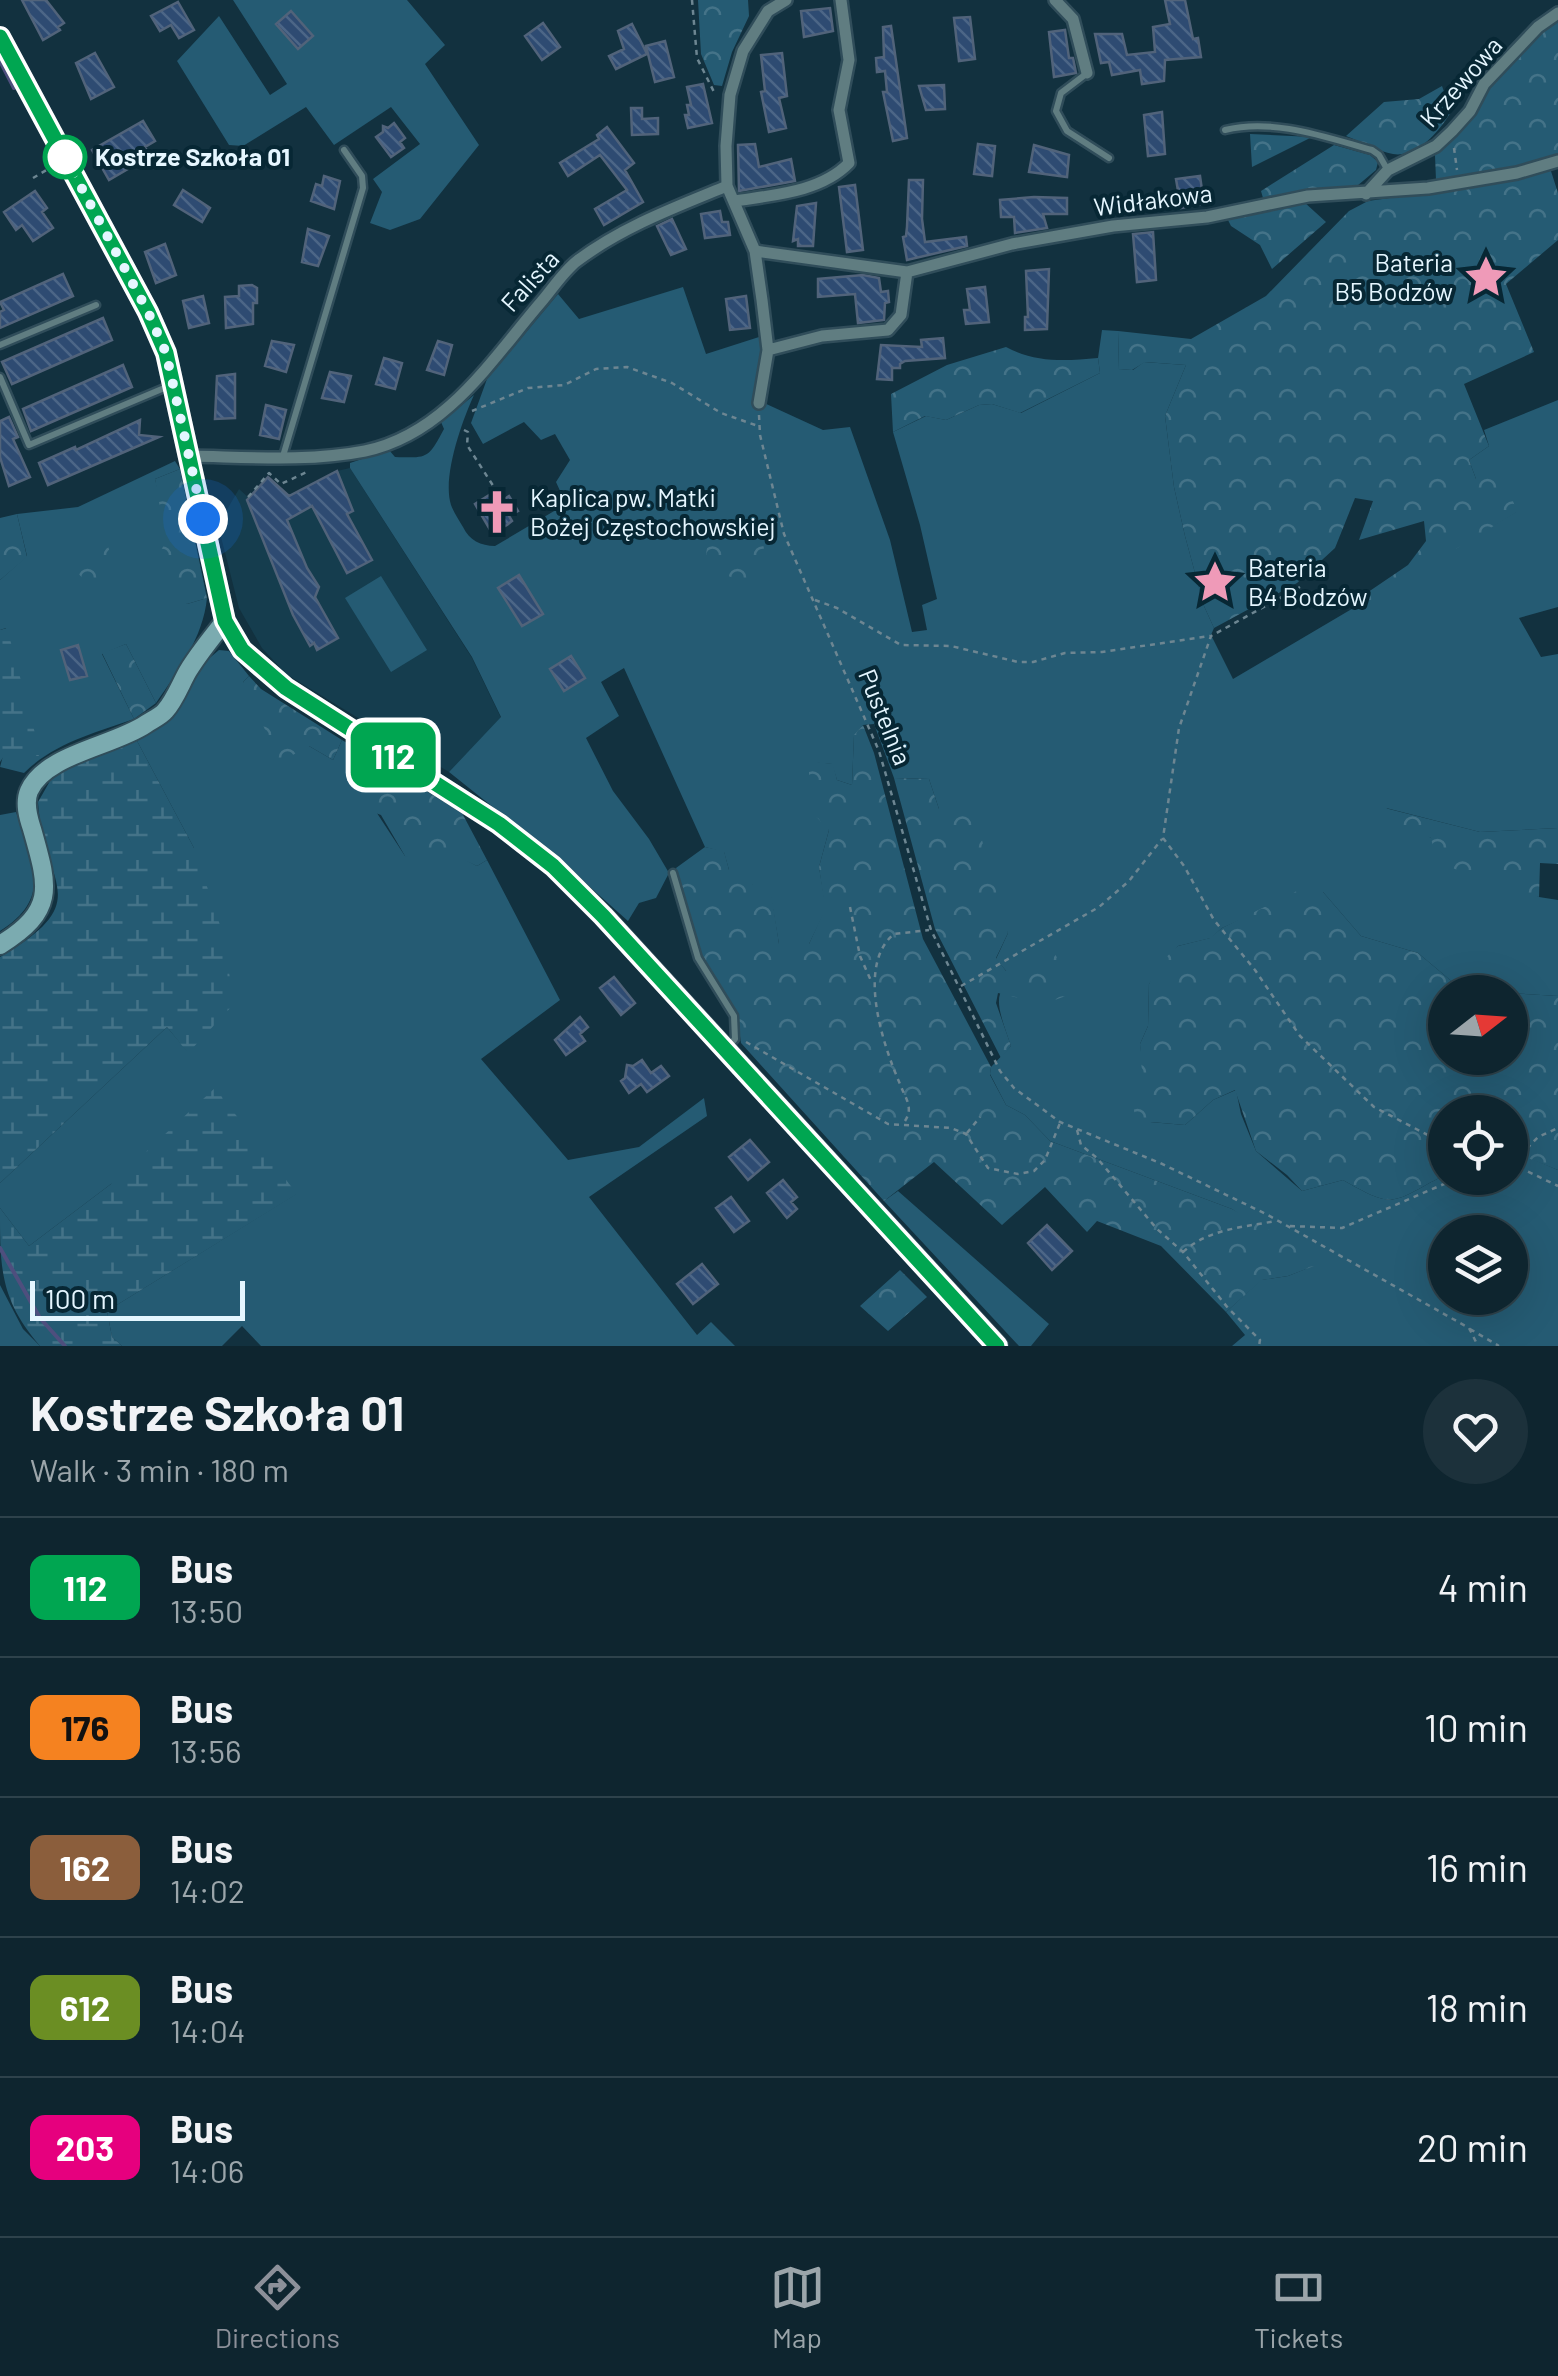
<!DOCTYPE html>
<meta charset="utf-8">
<style>
body{margin:0;font-family:Barlow,sans-serif;background:#1c313b;color:#f1f3f6;height:100vh;display:flex;flex-direction:column;font-size:38px;white-space:nowrap}
*{box-sizing:border-box;margin:0}
p{font-size:32px;color:#9ba5aa}
.icon{flex:none;width:55px;height:55px;fill:none;stroke:currentColor;stroke-width:2;stroke-linecap:round;stroke-linejoin:round}
.map{position:relative;height:1346px;overflow:hidden}
.panel{display:flex;flex-direction:column;background:#0e252f;flex:1}
.panel>*{flex:none}
.badge{padding:0 20px;border-radius:15px;font-size:35px;line-height:65px}
.needle{width:65px;rotate:73deg}
.controls{position:absolute;left:1428px;top:975px;display:grid;gap:20px}
.controls a{display:grid;place-items:center;width:100px;height:100px;border-radius:50%;background:#0e252f;box-shadow:0 10px 40px #0002,0 0 0 2px #2e424b;font-size:50px}
.scale{position:absolute;left:30px;bottom:25px;width:215px;box-sizing:border-box;padding-left:10px;border:5px solid #e5f6ff;border-top:0;font-size:28px;line-height:35px;white-space:nowrap;color:#e5f6ff;-webkit-text-stroke:8px #072734;paint-order:stroke}
.you{position:absolute;width:50px;height:50px;margin:-25px;border:8px solid #fff;border-radius:50%;background:#1a73e8;box-shadow:0 0 0 15px #1a73e833}
.map>.badge{position:absolute;translate:-50% -50%;box-shadow:0 0 0 5px #fff}
.round{display:grid;place-items:center;flex:none;width:105px;height:105px;border-radius:52px;background:#1c313b}
.overview{display:flex;align-items:center;justify-content:space-between;height:170px;padding:0 30px}
h1{font-size:48px;font-weight:700;line-height:75px}
ul{padding:0;list-style:none}
li{display:flex;align-items:center;gap:30px;height:140px;padding:0 30px;border-top:2px solid #2e424b}
li div{flex:1}
li b{display:block;font-size:38px}
li em{font-style:normal}
li .badge{min-width:110px;font-weight:700;text-align:center}
.tabs{display:flex;justify-content:space-around;align-items:center;height:140px;border-top:2px solid #2e424b;background:#0e252f;font-size:28px;color:#9ba5aa}
.tabs a{display:grid;justify-items:center;gap:5px}
.tabs .selected{color:#8c9099}
.map>svg:first-child{display:block}
</style>
<div class="map">
<svg width="1558" height="1346" viewBox="0 0 1558 1346">
<defs>
<pattern id="forest-crowns" width="20" height="18" patternUnits="userSpaceOnUse" patternTransform="scale(2.5)"><rect width="20" height="18" fill="#255b73"/><path d="M2 6a3 3 0 1 1 6 0M12 15a3 3 0 1 1 6 0" fill="none" stroke="#447388"/></pattern>
<pattern id="wetland-marsh" width="20" height="14" patternUnits="userSpaceOnUse" patternTransform="scale(2.5)"><rect width="20" height="14" fill="#255b73"/><path d="M1 5h8M5 5V1M11 12h8M15 12V8" fill="none" stroke="#447388"/></pattern>
<pattern id="building-back-hatch" width="6" height="6" patternUnits="userSpaceOnUse" patternTransform="scale(2.5)"><rect width="6" height="6" fill="#2e4b72"/><path d="M-1 5l2 2M0 0l6 6M5-1l2 2" fill="none" stroke="#4c6687"/></pattern>
</defs>
<rect width="100%" height="100%" fill="#12313f"/>
<path fill="#153d4e" d="M350 468 472 658 501 718 449 772 407 747 389 724 378 730 286 674 262 648 239 608 218 525 239 489 249 498 268 477 276 484 273 488 282 500 337 471Z"/>
<path fill="#255b73" fill-rule="evenodd" d="M233 0H407L445 45 425 64 479 145 420 219 390 230 370 223 382 192 373 179 420 144 391 107 334 145 306 107 243 146 229 145 177 61 219 16 270 95 287 84Z
M683 287 706 354 759 337 762 347 753 398 823 430 850 427 890 540 912 632 927 630 922 605 937 599 920 525 893 432 926 416 946 420 979 405 992 404 1021 413 1100 373 1098 358 1102 330 1118 331 1119 369 1133 370 1144 362 1186 365 1165 416 1174 487 1185 536 1204 606 1214 628 1211 635 1233 679 1516 512 1476 479 1469 460 1489 446 1484 430 1558 400V607L1519 618 1541 657 1558 654V828L1480 832 1386 808 1431 838 1539 897 1558 900V996L1462 990 1418 953 1361 936 1323 892 1260 911 1222 928 1211 938 1178 946 1149 984 1148 1026 1140 1044 1150 1122 1185 1125 1213 1100 1236 1090 1241 1114 1256 1151 1302 1191 1343 1180C1397 1211 1391 1202 1445 1175V1178H1510V1156L1523 1155 1558 1170V1346H1232L1245 1335 1226 1312 1261 1280 1288 1276 1313 1266 1232 1209 1050 1141 1025 1115 1006 1105 990 1074 991 1067 1011 1046C989 984 996 995 1041 951L1007 972 996 959 1008 933 939 809 929 779 894 778 874 724 863 725 854 736 852 785 837 780 832 764 809 762 829 830 819 867 826 909 809 944H779L769 885H753L729 870 724 852 705 847 624 668 601 682 619 716 586 738 613 791 649 839 669 873 656 898 639 903 628 921 564 864 449 772 501 717 472 657 350 468V463L389 450 395 457C428 458 428 459 444 429L441 422 474 395C462 421 442 477 451 505 454 513 459 520 463 527 469 540 481 546 495 546L566 504 556 482 570 460 555 434 541 440 524 422 483 444 471 423 487 379 558 294 579 319ZM1445 1232H1510V1298H1445Z
M175 461 180 469 155 479 187 604 207 598C203 638 178 671 156 703L126 644 102 654 134 719C95 733 54 743 24 773L0 767 3 756H40L6 628 0 630V580L27 556 17 514 78 507Z
M381 576 427 650 391 672 345 598Z
M219 650 229 651 249 676 243 682 309 746 333 760 342 740 384 765 358 784 405 856 462 858 477 866 487 860 560 1000 481 1059 568 1160 639 1147 704 1098 707 1116 589 1197 697 1335 711 1322 735 1346H261L242 1326 222 1346H122L112 1337 107 1311 296 1194 254 1142 111 1184 29 1246 0 1208V1183L167 1027 188 1052 194 848 136 739 194 671Z
M16 812C32 860 54 898 0 931V815Z
M898 1191 1049 1324 1031 1346H1019L884 1201Z
M0 1285 23 1329 40 1346H0Z"/>
<path fill="url(#forest-crowns)" d="M698 0H748L749 16 732 52 722 86 714 85 701 54Z
M1558 20V156L1529 165 1436 180 1435 155 1476 114 1489 86 1541 33Z
M1442 86 1451 112C1440 130 1418 158 1393 154 1379 152 1361 141 1346 136L1384 102 1419 99Z
M1250 134 1312 137 1252 167Z
M1334 145 1370 155 1378 162 1376 170 1357 186 1263 198 1261 191Z
M1550 168 1558 193V240L1506 284 1534 352 1464 384 1489 446 1469 460 1476 479 1502 471 1517 512 1354 610 1352 603 1408 565 1426 541 1424 521 1359 540 1373 501 1355 498 1335 548 1297 583 1214 628 1204 606 1185 536 1174 487 1165 416 1186 365 1145 362 1132 370 1119 369 1118 331 1191 339 1266 296 1349 211 1368 201 1468 187Z
M1304 202 1326 222 1272 269 1260 245 1231 226 1227 218Z
M1006 347C1036 363 1065 361 1098 358L1100 373 1020 413 992 404 979 405 946 420 925 416 893 432 891 394 947 365Z
M180 469 207 598 187 604 153 563 166 542 155 479Z
M17 514 27 557 0 580V518Z
M724 524 764 545 761 576C741 584 728 577 710 567L706 554 710 531Z
M106 541 118 574 91 587 72 567 76 554Z
M126 644 156 703 134 719 102 653Z
M249 676 261 689 342 740 333 760 309 746 280 762 243 682Z
M863 725 874 753 923 939 991 1067 990 1075 1006 1105 1025 1115 1050 1141 1232 1209 1294 1244 1314 1266 1288 1276 1262 1280 1226 1312 1161 1246 1097 1221 1087 1232 1045 1187 1002 1225 934 1162 884 1201 741 1043 737 1015 700 958 676 868 705 847 724 851 729 870 747 869 753 885H770L779 944H809L825 909 819 867 829 830 809 809V761L833 764 837 780 852 785 854 735Z
M384 765 462 813 487 860 477 866 462 859 443 869 405 856 381 815 370 811 358 783Z
M894 778 929 779 939 809 973 808 1008 933 996 958 1006 971 1041 950 1054 953 1075 984 1071 994 1044 1004 998 993 996 1003 1011 1046 1001 1058 935 929Z
M1385 808 1480 832 1558 828V864L1540 863 1539 897 1437 863 1431 838 1380 818Z
M1303 888 1323 892 1361 936 1418 953 1462 990 1504 992H1445V1058H1510V993L1558 996V1170L1523 1156H1510V1112H1445V1175C1391 1202 1397 1211 1343 1180L1302 1191 1287 1175 1256 1151 1235 1090 1213 1100 1185 1125 1151 1122 1142 1134 1138 1133 1130 1087 1142 1073 1140 1044 1148 1026 1149 984 1158 965 1178 946 1210 938 1222 928Z
M900 1270 927 1297 888 1331 860 1306Z"/>
<path fill="url(#wetland-marsh)" d="M7 628 41 756H4L0 762V630Z
M136 739 194 848 223 934 234 1004 188 1053 167 1027 0 1183V957C98 899 43 887 38 802L54 774Z
M215 1088 297 1194 107 1311 112 1337 122 1346H40C0 1299 0 1269 0 1208L29 1246 111 1184Z"/>
<g fill="none" stroke-linecap="round" stroke-linejoin="round">
<path stroke="#4e4f7e" stroke-width="4" d="M0 61 14 88
M0 1248 40 1318 65 1346"/>
</g>
<path fill="url(#building-back-hatch)" stroke="#51637a" stroke-width="2.5" d="M22 0H46L64 23 58 27 60 30 43 40Z
M1165 0H1185L1193 39 1198 38 1201 57 1165 60 1164 81 1142 84 1140 70 1112 75 1109 62 1101 63 1095 34H1122L1127 55 1155 52 1153 27 1170 24Z
M178 2 194 30 179 38 171 25 160 31 151 16Z
M830 8 833 31 804 37 801 11Z
M291 11 313 36 298 49 276 24Z
M970 17 975 59 959 61 954 18Z
M543 23 560 47 542 60 525 36Z
M632 24 647 54 616 69 609 56 624 49 618 31Z
M891 26 907 138 893 141 883 92H887L885 71 877 72 876 58 884 57 883 27Z
M1065 30 1069 58H1073L1076 73 1054 77 1049 32Z
M665 41 674 77 655 82 646 46Z
M95 53 114 87 91 99 76 63Z
M782 53 787 96 779 98 786 128 769 132 761 92 765 91 761 55Z
M703 84 712 123 688 128 685 115H689L687 105H691L687 87Z
M944 85 945 109 926 110 919 86Z
M631 108H642V119L658 118V134L632 135Z
M1162 112 1165 154 1148 156 1144 115Z
M143 121 155 141 145 147 150 156 109 180 92 150Z
M394 123 405 138 400 142 404 148 391 157 376 137 383 132V126L388 128Z
M607 127 634 163 625 170 643 202 604 225 595 209 627 190 600 155 568 176 560 163 599 139 597 135Z
M755 144 759 167 791 159 795 181 739 191 738 145Z
M978 144 995 146 992 176 974 174Z
M1034 145 1069 155 1067 177 1029 172Z
M324 176 340 181 334 209 311 201 316 184 322 186Z
M1200 176 1204 204 1181 208 1176 179Z
M909 180H923L922 219 925 242 966 237 967 246 907 260 903 237 906 236 907 227Z
M855 185 863 250 847 252 839 187Z
M183 190 210 208 202 222 174 205Z
M35 191 47 208 42 212 53 228 33 241 22 225 16 230 4 212Z
M1034 197 1067 198V214H1043L1047 228 1015 233 1014 217H1001L1000 200Z
M816 203 813 246H798V239L793 241 797 206Z
M720 211 722 222H728L730 235 705 238 701 214Z
M672 219 686 249 671 255 657 226Z
M308 229 329 236 318 266 302 262Z
M1153 232 1156 280 1137 282 1133 234Z
M165 244 176 275 156 283 145 252Z
M1049 269 1047 329 1025 330V317H1028L1026 271Z
M63 274 73 296 0 328V312L4 310 0 302Z
M863 275 879 278 881 292 888 291 889 302 885 303 884 320 858 323 855 294 818 297V279Z
M252 285 257 288V303H253V324L226 328 225 297 239 296V286Z
M985 287 989 322 966 324 964 310H970L967 289Z
M203 296 209 323 189 328 183 301Z
M746 296 750 328 730 330 726 299Z
M103 318 112 340 12 384 2 362Z
M943 338 945 358 905 361 900 364V368H892V380L877 379 881 345 922 347 921 340Z
M272 341 294 345 286 372 265 366Z
M438 341 452 345 444 375 427 370Z
M384 358 402 363 395 389 376 384Z
M123 365 132 387 31 431 23 409Z
M330 372 351 376 344 402 322 398Z
M235 374V418L215 419 217 376Z
M266 405 286 410 279 439 260 435Z
M9 417 18 437 13 439 30 477 9 486 0 457V421Z
M140 420 139 435 159 437 48 485 39 463 75 447 76 450Z
M337 471 353 511 347 514 372 560 347 573 312 506 287 520 307 568 319 587 315 597 338 638 317 650 314 643 310 646 293 615 247 500 268 477 289 496Z
M494 492 500 502 509 496 518 511 509 516 512 521 507 525 492 533 475 504Z
M519 575 543 614 522 626 498 588Z
M78 645 87 676 70 680 61 650Z
M571 656 585 678 564 691 550 669Z
M614 977 635 1003 621 1015 600 988Z
M580 1017 588 1027 580 1034 585 1041 566 1055 555 1040Z
M642 1060 651 1073 661 1066 669 1076 647 1092 641 1084 629 1093 621 1081 625 1078 627 1065 633 1066Z
M750 1140 769 1162 748 1180 729 1157Z
M783 1180 797 1197 791 1202 797 1209 787 1218 767 1193Z
M731 1197 749 1221 734 1232 716 1208Z
M1047 1225 1072 1251 1052 1270 1028 1243Z
M702 1264 718 1284 693 1304 677 1284Z"/>
<g fill="none" stroke-linecap="round" stroke-linejoin="round">
<g stroke="#304d5a" stroke-width="11">
<path id="lane" d="M1086 74 1061 93 1056 111 1067 131 1109 158
M1225 130C1273 118 1325 137 1372 150L1379 155 1387 169
M0 345 96 305
M0 377 29 445 169 386
M283 456 363 188 362 176 344 150
M673 873 698 958 734 1016 735 1039 726 1049"/>
</g>
<g stroke="#304d5a" stroke-width="16">
<path id="street" d="M1055 0 1073 19 1087 73
M1366 194 1388 170 1436 146 1452 131 1470 111 1484 84 1538 27 1558 13
M735 201C773 195 821 192 849 163L839 110 849 60 841 0
M755 251 907 272 1012 244 1113 226 1207 217 1308 196 1428 188 1517 173 1558 161
M768 350 822 336 888 330 901 315 907 272
M759 403 768 350 762 300 755 251 727 186 726 146 730 95 743 51 768 11 786 0
M190 456C247 457 309 462 365 451 446 434 492 359 542 301 553 288 564 271 577 261 622 227 676 207 727 186"/>
</g>
<g stroke="#304d5a" stroke-width="22">
<path id="secondary" d="M0 37 148 312 166 353 225 621 242 650 286 688 499 824 553 866 603 915 998 1346
M0 945C57 910 48 886 32 829 28 817 24 803 29 791 45 754 114 746 146 724 152 720 161 716 165 711 175 700 181 683 188 671 199 653 212 637 225 621"/>
</g>
<path stroke="#6d8692" stroke-width="2.5" stroke-dasharray="5 5" stroke-linecap="butt" d="M692 0 697 58 715 94
M1454 148 1457 170
M33 178 50 168 45 154
M472 411 528 388 564 385 596 369 627 367 672 383 721 413 758 426
M759 415 760 435 784 534 879 751 931 930 1000 1071 1014 1088 1060 1122 1160 1163 1266 1214 1469 1328 1478 1346
M464 430 468 432 467 445 501 498
M248 497 269 473 281 484 309 471
M1300 587 1211 636 1179 728 1163 838 1184 866 1214 920 1255 970 1300 1036 1374 1107 1445 1144
M815 600 837 608 901 645 951 646 1018 662H1033L1065 653 1102 652 1210 636
M850 907 860 956 872 983
M961 986 1099 907 1129 881 1162 839
M746 1042 888 1124 951 1128 966 1134 988 1168 1018 1174 1034 1171 1045 1160 1060 1123
M905 1121C914 1107 905 1098 900 1084 883 1045 856 965 894 934L929 930
M1077 1130 1081 1145 1097 1158 1157 1229 1183 1252 1228 1308 1260 1340 1259 1346
M967 1133 980 1117
M1510 1163 1558 1186
M1513 1163 1538 1137 1558 1128
M1290 1226 1342 1228 1458 1178
M1183 1252C1208 1229 1244 1227 1276 1221
M1470 1329 1499 1346"/>
<use href="#lane" stroke="#607d81" stroke-width="6"/>
<use href="#street" stroke="#607d81" stroke-width="11"/>
<use href="#secondary" stroke="#7babb0" stroke-width="18"/>
</g>
<g fill="none" stroke-linecap="round" stroke-linejoin="round">
<g stroke="#fff" stroke-width="22">
<path id="line" d="M0 37 148 312 166 353 225 621 242 650 286 688 499 824 553 866 603 916 997 1346"/>
</g>
<use href="#line" stroke="#00a651" stroke-width="15"/>
<path stroke="#e5f6ff" stroke-width="10" stroke-dasharray="0 18" d="M65 157 148 312 166 353 203 519"/>
</g>
<defs>
<g id="sight-bare" transform="scale(3.45)"><path d="M0-6L1.8-2.2L6-1.7L2.9 1.2L3.7 5.4L0 3.3L-3.7 5.4L-2.9 1.2L-6-1.7L-1.8-2.2Z" fill="#ef9ab8" stroke="#072734" stroke-width="2.5" paint-order="stroke"/></g>
<g id="church-bare" transform="scale(3.45)"><path d="M-1.2-6h2.4v3.5h3.3v2.4h-3.3V6h-2.4V-.1h-3.3v-2.4h3.3Z" fill="#ef9ab8" stroke="#072734" stroke-width="2.5" paint-order="stroke"/></g>
</defs>
<g fill-rule="evenodd">
<use href="#sight-bare" x="1486" y="277"/>
<use href="#church-bare" x="497" y="512"/>
<use href="#sight-bare" x="1215" y="582"/>
</g>
<circle fill="#fff" stroke="#00a651" stroke-width="5" cx="65" cy="157" r="20"/>
<g text-anchor="middle" stroke-width="8" stroke-linejoin="round" paint-order="stroke">
<g font-size="25" fill="#e5f6ff" stroke="#072734">
<text transform="translate(1461 82) rotate(-49)" y="9">Krzewowa</text>
<text transform="translate(1153 200) rotate(-7)" y="9">Widłakowa</text>
<text transform="translate(530 281) rotate(-48)" y="9">Falista</text>
<text transform="translate(885 717) rotate(68)" y="9">Pustelnia</text>
</g>
<g font-size="25" font-weight="bold" fill="#e5f6ff" stroke="#072734" text-anchor="start">
<text x="95" y="166">Kostrze Szkoła 01</text>
</g>
<g font-size="25" fill="#e5f6ff" stroke="#072734" text-anchor="start">
<text x="1453" y="272" text-anchor="end">Bateria<tspan x="1453" dy="29">B5 Bodzów</tspan></text>
<text x="530" y="507">Kaplica pw. Matki<tspan x="530" dy="29">Bożej Częstochowskiej</tspan></text>
<text x="1248" y="577">Bateria<tspan x="1248" dy="29">B4 Bodzów</tspan></text>
</g>
</g>
</svg>
<div class="controls">
<a><svg class="needle" viewBox="-14 -14 28 28"><path d="M0-13l5 13h-10z" fill="#e53935"/><path d="M0 13l5-13h-10z" fill="#9ba5aa"/></svg></a>
<a><svg class="icon" aria-label="locate" viewBox="0 0 24 24"><circle cx="12" cy="12" r="6"/><path d="M12 2v4M12 18v4M2 12h4M18 12h4"/></svg></a>
<a><svg class="icon" aria-label="layers" viewBox="0 0 24 24"><path d="M12 4l9 5-9 5-9-5zM3 14l9 5 9-5"/></svg></a>
</div>
<div class="scale">100 m</div>
<div class="you" style="left:203px;top:519px"></div>
<b class="badge" style="left:393px;top:755px;background:#00a651;color:#fff">112</b>
</div>
<section class="panel">
<div class="overview"><div><h1>Kostrze Szkoła 01</h1><p>Walk · 3 min · 180 m</p></div><a class="round"><svg class="icon" aria-label="heart" viewBox="0 0 24 24"><path d="M12 20l-8-8c-3-5 5-10 8-4 3-6 11-1 8 4z"/></svg></a></div>
<ul>
<li><span class="badge" style="background:#00a651;color:#fff">112</span><div><b>Bus</b><p>13:50</p></div><em>4 min</em></li>
<li><span class="badge" style="background:#f58220;color:#111">176</span><div><b>Bus</b><p>13:56</p></div><em>10 min</em></li>
<li><span class="badge" style="background:#8b5e3c;color:#fff">162</span><div><b>Bus</b><p>14:02</p></div><em>16 min</em></li>
<li><span class="badge" style="background:#6b8e23;color:#fff">612</span><div><b>Bus</b><p>14:04</p></div><em>18 min</em></li>
<li><span class="badge" style="background:#e6007e;color:#fff">203</span><div><b>Bus</b><p>14:06</p></div><em>20 min</em></li>
</ul>
</section>
<nav class="tabs">
<a class="selected"><svg class="icon" aria-label="directions" viewBox="0 0 24 24"><path d="M12 3l9 9-9 9-9-9zM9 14v-3h6M13 9l2 2-2 2"/></svg>Directions</a>
<a><svg class="icon" aria-label="map" viewBox="0 0 24 24"><path d="M3 6l6-2 6 2 6-2v14l-6 2-6-2-6 2zM9 4v14M15 6v14"/></svg>Map</a>
<a><svg class="icon" aria-label="tickets" viewBox="0 0 24 24"><path d="M3 7h18v10H3zM15 7v10"/></svg>Tickets</a>
</nav>
